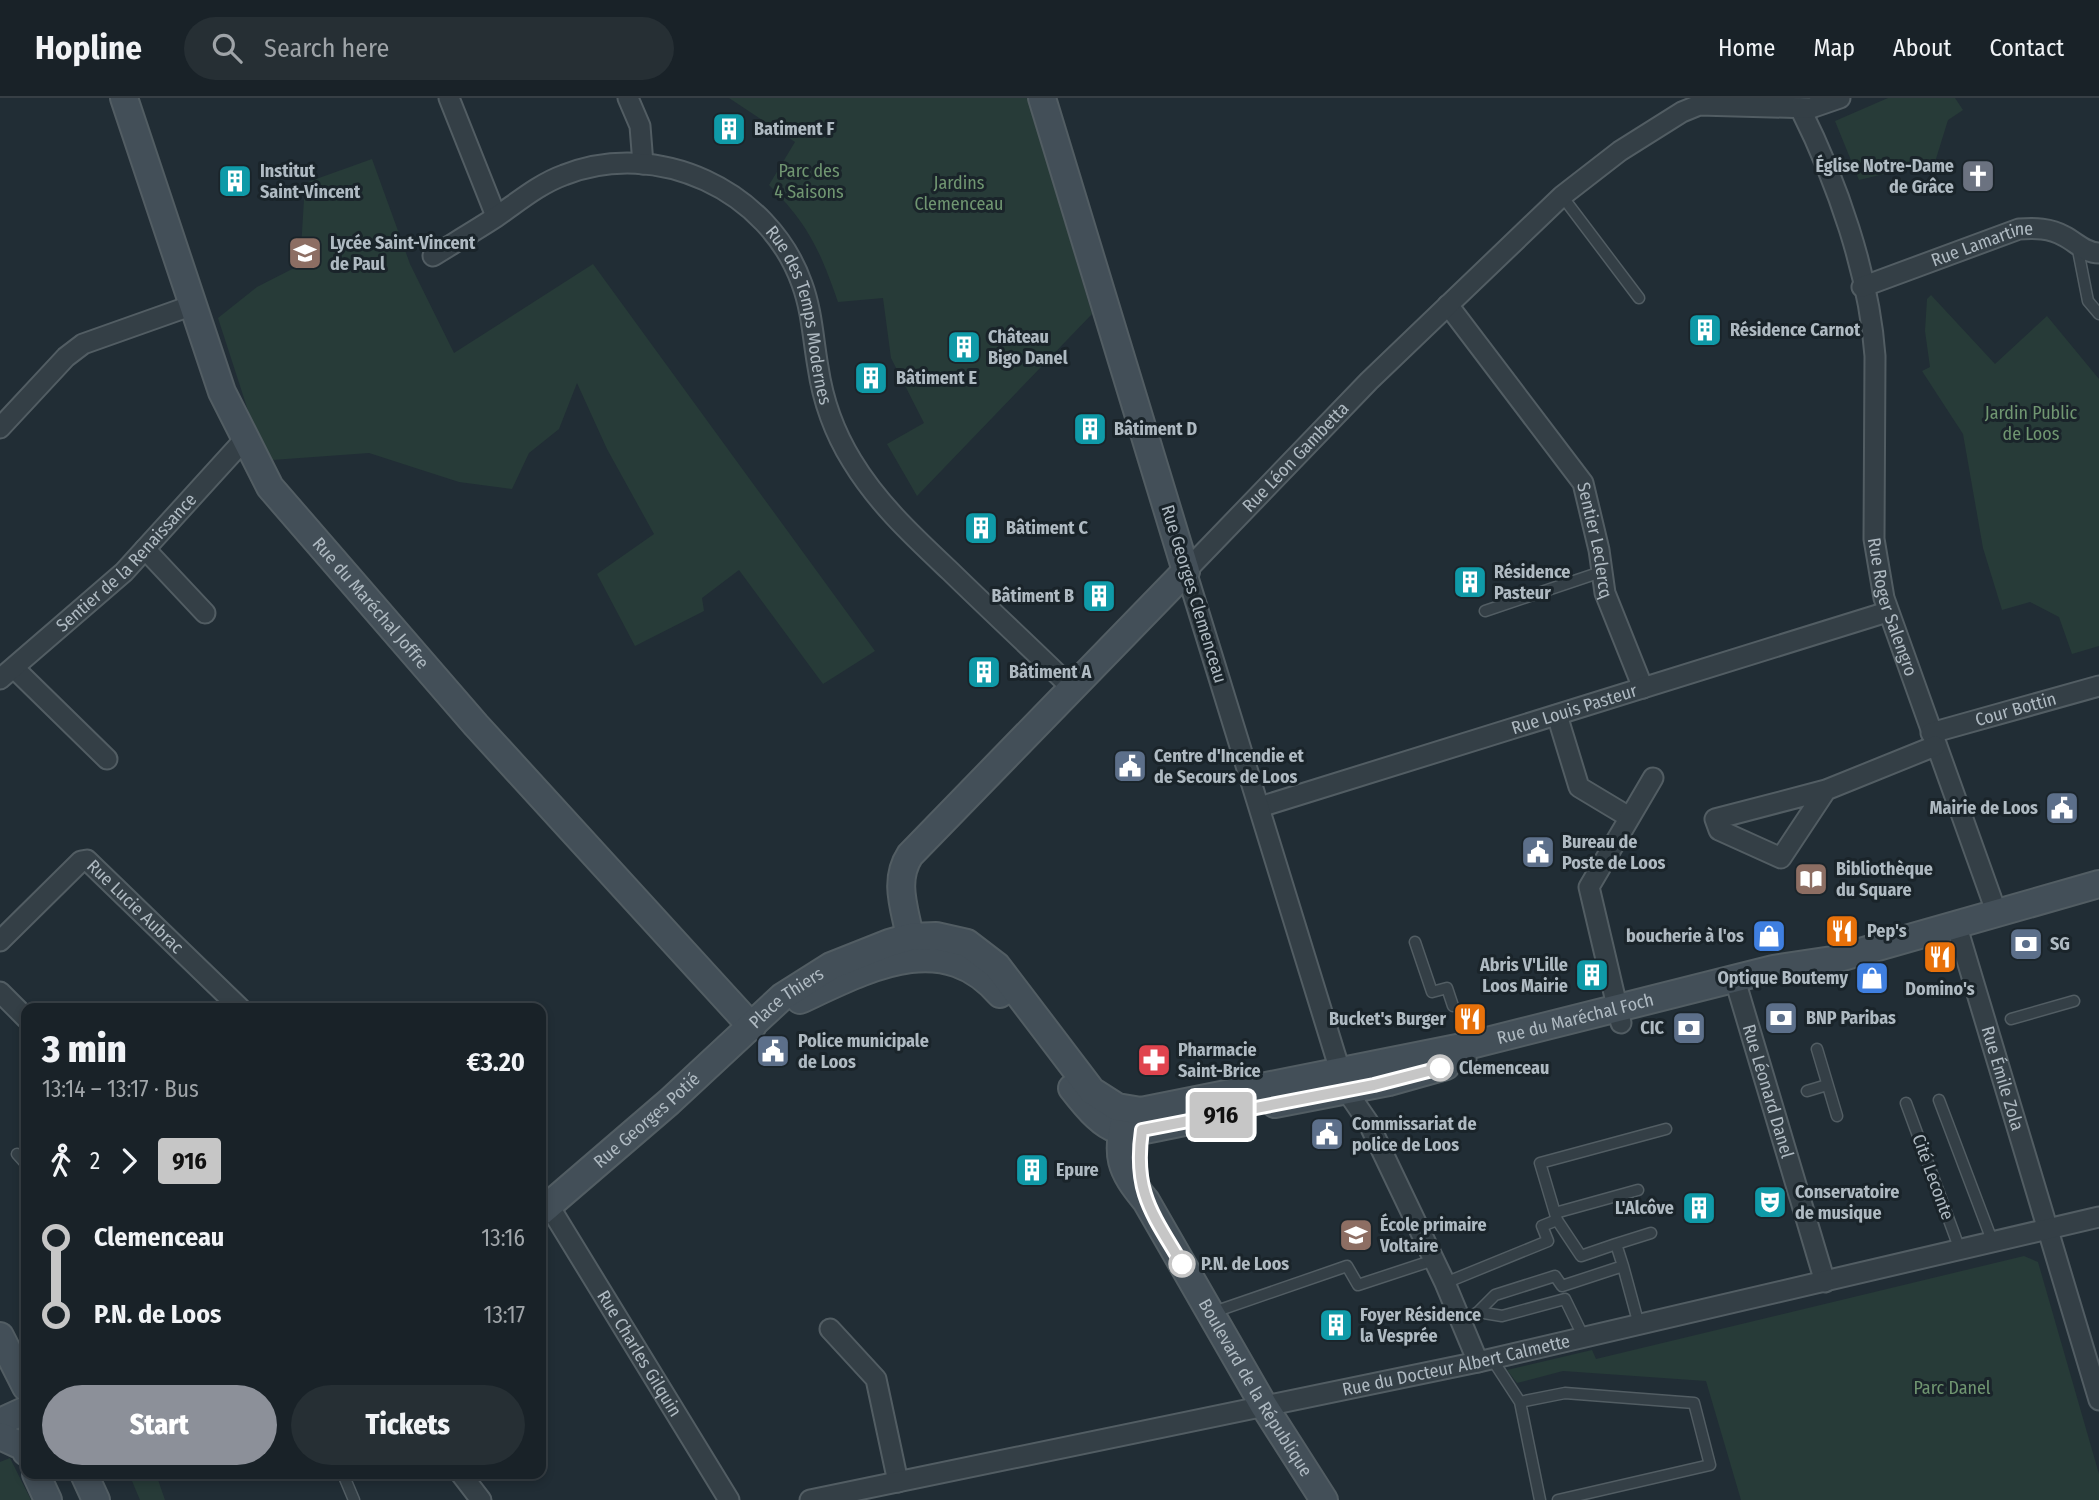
<!DOCTYPE html>
<meta charset="utf-8">
<style>
body{margin:0;font-family:"Fira Sans Condensed",sans-serif;background:#262f34;color:#f1f3f6;height:100vh;display:flex;flex-direction:column;font-size:26px;white-space:nowrap}
*{box-sizing:border-box;margin:0}
p{font-size:23px;color:#9fa4a8}
.icon{flex:none;width:38px;height:38px;fill:none;stroke:currentColor;stroke-width:2;stroke-linecap:round;stroke-linejoin:round}
.map{position:relative;flex:1;overflow:hidden}
.drawer{position:absolute;left:21px;top:905px;width:525px;height:476px;display:flex;flex-direction:column;background:#192228;border-radius:14px;box-shadow:0 4px 10px #0003,0 0 0 2px #373f45}
.drawer>*{flex:none}
.badge{padding:0 14px;border-radius:5px;font-size:24px;line-height:46px}
.map>.badge{position:absolute;translate:-50% -50%;box-shadow:0 0 0 4px #fff}
.legs{display:flex;align-items:center;gap:10px;height:77px;padding:0 21px;font-size:23px}
.legs p{margin-inline-start:auto}
.summary{display:flex;align-items:center;justify-content:space-between;height:119px;padding:0 21px}
h1{font-size:38px;font-weight:800;line-height:52px}
.cta{display:flex;gap:14px;margin-top:auto;padding:14px 21px}
.cta a{flex:1;height:80px;border-radius:42px;background:#8c9099;color:#fff;font-size:28px;font-weight:800;line-height:80px;text-align:center}
.cta a+a{background:#262f34;color:#f1f3f6}
ul{padding:0 21px;list-style:none}
li{display:flex;align-items:center;gap:24px;height:77px;font-size:26px}
li i{display:grid;place-items:center;width:10px;height:100%;margin:0 9px;background:currentColor}
li i::after{content:'';width:18px;height:18px;margin:-9px;border:5px solid;border-radius:50%;background:#192228}
li p{margin-inline-start:auto}
li:first-child i{background:linear-gradient(#0000 50%,currentColor 0)}
li:last-child i{background:linear-gradient(currentColor 50%,#0000 0)}
header{display:flex;align-items:center;gap:42px;box-sizing:border-box;height:98px;padding:0 35px;background:#192228;border-bottom:2px solid #373f45}
header strong{font-size:33px}
nav{display:flex;gap:38px;margin-inline-start:auto;font-size:24px}
.search{width:490px;height:63px;background:#262f34;display:flex;align-items:center;gap:18px;box-sizing:border-box;padding:0 24px;border-radius:38px;color:#9fa4a8;font-size:26px}
.map>svg:first-child{display:block}
</style>
<header>
<strong>Hopline</strong>
<div class="search"><svg class="icon" aria-label="search" viewBox="0 0 24 24"><circle cx="10" cy="10" r="6"/><path d="M15 15l6 6"/></svg>Search here</div>
<nav><a>Home</a><a>Map</a><a>About</a><a>Contact</a></nav>
</header>
<div class="map">
<svg width="2099" height="1402" viewBox="0 0 2099 1402">
<rect width="100%" height="100%" fill="#212d35"/>
<path fill="#273b38" d="M729 0H1028L1092 216 917 398 887 346 924 325 891 260 883 200 838 204C820 152 808 126 769 87L795 44Z
M1888 0H1955L1963 12 1948 22 1935 64 1859 82 1835 23Z
M372 61 410 166 454 255 593 166 875 553 823 586 739 472 702 500 704 513 635 548 597 476 654 436 607 351 577 285 559 331 529 355 512 391 459 384 369 355 272 362 255 334 218 220 257 189 300 167 305 85Z
M1931 197 1995 266 2047 218 2099 281V548L2072 556 2059 519 2030 504 2002 512 1983 450 1963 336 1922 273 1930 269 1925 233 1927 201Z
M2024 1158 2038 1164 2099 1376V1402H1741L1706 1283 1563 1273 1517 1285 1507 1272 1592 1252 1596 1261Z
M10 1360 31 1402H0V1364Z
M129 1376H156L165 1402H140Z"/>
<g fill="none" stroke-linecap="round" stroke-linejoin="round">
<g stroke="#525d63" stroke-width="13">
<path id="lane" d="M1562 98 1639 200
M2077 147 2088 203 2099 216
M1485 513 1601 474
M1415 844 1432 894 1447 890 1453 908
M2011 921 2074 903
M1461 932 1471 962
M1817 951 1837 1018
M1807 993 1827 987
M1939 1002 1993 1145
M1906 1005 1960 1152
M17 1056 26 1066
M1555 1115 1638 1092
M1616 1146 1651 1135
M1623 1168 1616 1146 1581 1158 1557 1122 1540 1065 1666 1031
M1445 1185 1548 1143 1542 1128 1557 1122
M1478 1214 1502 1218 1565 1201 1584 1240
M1211 1215 1347 1168 1358 1187 1434 1162
M1463 1223 1478 1214 1495 1197 1555 1178 1562 1188 1623 1168 1639 1227
M1492 1261 1520 1304 1540 1402
M1520 1304 1565 1295 1694 1305 1710 1367 1558 1402
M343 1376 354 1402"/>
</g>
<g stroke="#525d63" stroke-width="23">
<g id="street">
<path d="M449 0 496 118"/>
<path d="M628 0 640 28 643 66"/>
<path id="s1" d="M1800 10C1837 84 1869 175 1875 258L1874 441 1884 500 1997 816"/>
<path id="s2" d="M433 158C454 145 476 132 496 119 518 104 539 86 564 77 657 40 769 92 802 186 812 213 813 241 818 269 823 303 834 334 852 363 878 406 914 439 950 473 991 513 1032 551 1073 591"/>
<path id="s3" d="M1862 189 2019 131C2035 130 2050 130 2064 138 2076 144 2085 155 2099 155"/>
<path id="s4" d="M1448 207 1583 385 1599 452 1605 495 1643 590"/>
<path d="M0 330 66 259 83 246 193 207"/>
<path d="M145 451 205 515"/>
<path d="M15 571 107 661"/>
<path id="s5" d="M0 581 124 474 244 342"/>
<path d="M1557 617 1579 689 1629 719"/>
<path id="s6" d="M1931 635 2099 588"/>
<path d="M1826 692 1781 760 1719 732 1715 721 1826 692 1935 648"/>
<path id="s7" d="M1260 709 1887 514"/>
<path id="s8" d="M1957 829 2099 1302"/>
<path id="s9" d="M0 843 81 763 87 762 240 910"/>
<path id="s10" d="M1735 882 1825 1184"/>
<path d="M0 894 26 920"/>
<path d="M1621 925 1589 789 1653 680"/>
<path id="s11" d="M549 1108 729 1402"/>
<path d="M830 1231 876 1281 898 1384"/>
<path id="s12" d="M1478 1264 1445 1185 1368 1024 1346 992 1186 473 1369 283 1562 98 1620 53 1682 14 1699 7 1811 10 1840 0"/>
<path d="M461 1376 481 1402"/>
<path id="s13" d="M810 1402 1478 1264 2099 1119"/>
</g>
</g>
<g stroke="#525d63" stroke-width="30">
<g id="secondary">
<path id="s14" d="M124 0 222 294 270 389 476 627 752 929"/>
<path d="M910 839C905 811 893 783 910 757L1186 473 1042 0"/>
<path d="M800 902C867 871 942 829 1000 896"/>
<path d="M1072 990C1116 1047 1123 1036 1189 1023"/>
<path d="M1275 1006 1389 984 1446 968"/>
<path id="s15" d="M1126 1017C1115 1057 1120 1072 1146 1103L1264 1308 1324 1402"/>
<path id="s16" d="M541 1114 669 1004 782 899 831 868 889 845 910 839 936 838 967 845 997 868 1092 993 1117 1009 1141 1013 1467 948 1773 871 1832 862 2099 786"/>
<path d="M0 1238 26 1289"/>
<path d="M0 1324 26 1312"/>
<path d="M0 1338 24 1349 26 1354"/>
<path d="M36 1376 48 1402"/>
<path d="M84 1376 96 1402"/>
</g>
</g>
<use href="#lane" stroke="#343f46" stroke-width="10"/>
<use href="#street" stroke="#343f46" stroke-width="19"/>
<use href="#secondary" stroke="#434f58" stroke-width="26"/>
</g>
<g fill="none" stroke-linecap="round" stroke-linejoin="round">
<g stroke="#fff" stroke-width="16">
<path id="line-1" d="M1182 1166C1152 1115 1133 1094 1142 1032L1374 987 1440 970"/>
</g>
<use href="#line-1" stroke="#c6c6c6" stroke-width="10"/>
</g>
<defs>
<g id="building-square" transform="scale(1.75)"><rect x="-9" y="-9" width="18" height="18" rx="4" fill="#0f9aa8" stroke="#1a242a"/><path d="M-4-6H4V6H1V3H-1V6H-4ZM-2.5-4.3h1.7v1.8h-1.7ZM.8-4.3h1.7v1.8H.8ZM-2.5-1h1.7V.8h-1.7ZM.8-1h1.7V.8H.8Z" fill="#fff"/></g>
<g id="church-square" transform="scale(1.75)"><rect x="-9" y="-9" width="18" height="18" rx="4" fill="#6b7280" stroke="#1a242a"/><path d="M-1.2-6h2.4v3.5h3.3v2.4h-3.3V6h-2.4V-.1h-3.3v-2.4h3.3Z" fill="#fff"/></g>
<g id="school-square" transform="scale(1.75)"><rect x="-9" y="-9" width="18" height="18" rx="4" fill="#8d6e63" stroke="#1a242a"/><path d="M0-5L7-2L0 1L-7-2ZM-4 1L0 2.5L4 1V4Q0 6-4 4Z" fill="#fff"/></g>
<g id="civic-square" transform="scale(1.75)"><rect x="-9" y="-9" width="18" height="18" rx="4" fill="#5c6f8a" stroke="#1a242a"/><path d="M-.6-6.5H3V-4.5H.6V-3L4-1V1h2V6H-6V1h2V-1L-.6-3ZM-1.2 2.5V6h2.4V2.5Z" fill="#fff"/></g>
<g id="library-square" transform="scale(1.75)"><rect x="-9" y="-9" width="18" height="18" rx="4" fill="#8d6e63" stroke="#1a242a"/><path d="M-6-4Q-3-5.5-.7-3.5V5Q-3 3-6 4ZM6-4Q3-5.5 .7-3.5V5Q3 3 6 4Z" fill="#fff"/></g>
<g id="restaurant-square" transform="scale(1.75)"><rect x="-9" y="-9" width="18" height="18" rx="4" fill="#e8710a" stroke="#1a242a"/><path d="M-5-6h1v4h1v-4h1v4h1v-4h1v5L-1.5 .5V6h-2V.5L-5-1ZM5-6V6H3V1.5H1.5Q1.5-4 5-6Z" fill="#fff"/></g>
<g id="shop-square" transform="scale(1.75)"><rect x="-9" y="-9" width="18" height="18" rx="4" fill="#3f7fe0" stroke="#1a242a"/><path d="M-5-2.5h2.3a2.7 3.5 0 0 1 5.4 0H5L5.5 6h-11ZM-1.5-2.5h3a1.5 2.3 0 0 0-3 0Z" fill="#fff"/></g>
<g id="bank-square" transform="scale(1.75)"><rect x="-9" y="-9" width="18" height="18" rx="4" fill="#5c6f8a" stroke="#1a242a"/><path d="M-6-4H6V4H-6ZM0-2.3a2.3 2.3 0 1 0 0 4.6a2.3 2.3 0 1 0 0-4.6Z" fill="#fff"/></g>
<g id="pharmacy-square" transform="scale(1.75)"><rect x="-9" y="-9" width="18" height="18" rx="4" fill="#e0444e" stroke="#1a242a"/><path d="M-2-6h4v4h4v4h-4v4h-4v-4h-4v-4h4Z" fill="#fff"/></g>
<g id="theatre-square" transform="scale(1.75)"><rect x="-9" y="-9" width="18" height="18" rx="4" fill="#0f9aa8" stroke="#1a242a"/><path d="M-5-5.5Q0-4 5-5.5V0Q5 5 0 6Q-5 5-5 0ZM-3.3-2.5H-1v1.5H-3.3ZM1-2.5H3.3v1.5H1ZM-2.8 1Q0 5.5 2.8 1Z" fill="#fff"/></g>
</defs>
<g fill-rule="evenodd">
<use href="#building-square" x="729" y="31"/>
<use href="#church-square" x="1978" y="78"/>
<use href="#building-square" x="235" y="83"/>
<use href="#school-square" x="305" y="155"/>
<use href="#building-square" x="1705" y="232"/>
<use href="#building-square" x="964" y="249"/>
<use href="#building-square" x="871" y="280"/>
<use href="#building-square" x="1090" y="331"/>
<use href="#building-square" x="981" y="430"/>
<use href="#building-square" x="1470" y="484"/>
<use href="#building-square" x="1099" y="498"/>
<use href="#building-square" x="984" y="574"/>
<use href="#civic-square" x="1130" y="668"/>
<use href="#civic-square" x="2062" y="710"/>
<use href="#civic-square" x="1538" y="754"/>
<use href="#library-square" x="1811" y="781"/>
<use href="#restaurant-square" x="1842" y="833"/>
<use href="#shop-square" x="1769" y="838"/>
<use href="#bank-square" x="2026" y="846"/>
<use href="#restaurant-square" x="1940" y="859"/>
<use href="#building-square" x="1592" y="877"/>
<use href="#shop-square" x="1872" y="880"/>
<use href="#bank-square" x="1781" y="920"/>
<use href="#restaurant-square" x="1470" y="921"/>
<use href="#bank-square" x="1689" y="930"/>
<use href="#civic-square" x="773" y="953"/>
<use href="#pharmacy-square" x="1154" y="962"/>
<use href="#civic-square" x="1327" y="1036"/>
<use href="#building-square" x="1032" y="1072"/>
<use href="#theatre-square" x="1770" y="1104"/>
<use href="#building-square" x="1699" y="1110"/>
<use href="#school-square" x="1356" y="1137"/>
<use href="#building-square" x="1336" y="1227"/>
</g>
<g fill="#fff" stroke="#c6c6c6" stroke-width="3.5">
<circle cx="1440" cy="970" r="12"/>
<circle cx="1182" cy="1166" r="12"/>
</g>
<g text-anchor="middle" stroke-width="6" stroke-linejoin="round" paint-order="stroke">
<g font-size="18" font-weight="bold" fill="#afbac2" stroke="#1a242a" text-anchor="start">
<text x="754" y="37">Batiment F</text>
<text x="1954" y="74" text-anchor="end">Église Notre-Dame<tspan x="1954" dy="21">de Grâce</tspan></text>
<text x="260" y="79">Institut<tspan x="260" dy="21">Saint-Vincent</tspan></text>
<text x="330" y="151">Lycée Saint-Vincent<tspan x="330" dy="21">de Paul</tspan></text>
<text x="1730" y="238">Résidence Carnot</text>
<text x="988" y="245">Château<tspan x="988" dy="21">Bigo Danel</tspan></text>
<text x="896" y="286">Bâtiment E</text>
<text x="1114" y="337">Bâtiment D</text>
<text x="1006" y="436">Bâtiment C</text>
<text x="1494" y="480">Résidence<tspan x="1494" dy="21">Pasteur</tspan></text>
<text x="1074" y="504" text-anchor="end">Bâtiment B</text>
<text x="1009" y="580">Bâtiment A</text>
<text x="1154" y="664">Centre d'Incendie et<tspan x="1154" dy="21">de Secours de Loos</tspan></text>
<text x="2038" y="716" text-anchor="end">Mairie de Loos</text>
<text x="1562" y="750">Bureau de<tspan x="1562" dy="21">Poste de Loos</tspan></text>
<text x="1836" y="777">Bibliothèque<tspan x="1836" dy="21">du Square</tspan></text>
<text x="1867" y="839">Pep's</text>
<text x="1744" y="844" text-anchor="end">boucherie à l'os</text>
<text x="2050" y="852">SG</text>
<text x="1568" y="873" text-anchor="end">Abris V'Lille<tspan x="1568" dy="21">Loos Mairie</tspan></text>
<text x="1848" y="886" text-anchor="end">Optique Boutemy</text>
<text x="1940" y="897" text-anchor="middle">Domino's</text>
<text x="1806" y="926">BNP Paribas</text>
<text x="1446" y="927" text-anchor="end">Bucket's Burger</text>
<text x="1664" y="936" text-anchor="end">CIC</text>
<text x="798" y="949">Police municipale<tspan x="798" dy="21">de Loos</tspan></text>
<text x="1178" y="958">Pharmacie<tspan x="1178" dy="21">Saint-Brice</tspan></text>
<text x="1352" y="1032">Commissariat de<tspan x="1352" dy="21">police de Loos</tspan></text>
<text x="1056" y="1078">Epure</text>
<text x="1795" y="1100">Conservatoire<tspan x="1795" dy="21">de musique</tspan></text>
<text x="1674" y="1116" text-anchor="end">L'Alcôve</text>
<text x="1380" y="1133">École primaire<tspan x="1380" dy="21">Voltaire</tspan></text>
<text x="1360" y="1223">Foyer Résidence<tspan x="1360" dy="21">la Vesprée</tspan></text>
</g>
<g font-size="18" fill="#709671" stroke="#1a242a">
<text x="809" y="79">Parc des<tspan x="809" dy="21">4 Saisons</tspan></text>
<text x="959" y="91">Jardins<tspan x="959" dy="21">Clemenceau</tspan></text>
<text x="2031" y="321">Jardin Public<tspan x="2031" dy="21">de Loos</tspan></text>
<text x="1952" y="1296">Parc Danel</text>
</g>
<g font-size="18" fill="#afbac2" stroke="#1a242a">
<text dy="6" stroke="none"><textPath href="#s3" startOffset="128">Rue Lamartine</textPath></text>
<text dy="6" stroke="none"><textPath href="#s2" startOffset="474">Rue des Temps Modernes</textPath></text>
<text dy="6" stroke="none"><textPath href="#s12" startOffset="1004">Rue Léon Gambetta</textPath></text>
<text dy="6" stroke="none"><textPath href="#s4" startOffset="282">Sentier Leclercq</textPath></text>
<text dy="6" stroke="none"><textPath href="#s5" startOffset="172">Sentier de la Renaissance</textPath></text>
<text transform="translate(1194 496) rotate(73)" y="6">Rue Georges Clemenceau</text>
<text dy="6" stroke="none"><textPath href="#s14" startOffset="570">Rue du Maréchal Joffre</textPath></text>
<text dy="6" stroke="none"><textPath href="#s1" startOffset="514">Rue Roger Salengro</textPath></text>
<text dy="6" stroke="none"><textPath href="#s7" startOffset="329">Rue Louis Pasteur</textPath></text>
<text dy="6" stroke="none"><textPath href="#s6" startOffset="88">Cour Bottin</textPath></text>
<text dy="6" stroke="none"><textPath href="#s9" startOffset="187">Rue Lucie Aubrac</textPath></text>
<text dy="6" stroke="none"><textPath href="#s16" startOffset="326">Place Thiers</textPath></text>
<text dy="6" stroke="none"><textPath href="#s16" startOffset="1216">Rue du Maréchal Foch</textPath></text>
<text dy="6" stroke="none"><textPath href="#s8" startOffset="158">Rue Émile Zola</textPath></text>
<text dy="6" stroke="none"><textPath href="#s10" startOffset="116">Rue Léonard Danel</textPath></text>
<text dy="6" stroke="none"><textPath href="#s16" startOffset="140">Rue Georges Potié</textPath></text>
<text transform="translate(1933 1079) rotate(70)" y="6">Cité Leconte</text>
<text dy="6" stroke="none"><textPath href="#s11" startOffset="173">Rue Charles Gilquin</textPath></text>
<text dy="6" stroke="none"><textPath href="#s13" startOffset="660">Rue du Docteur Albert Calmette</textPath></text>
<text dy="6" stroke="none"><textPath href="#s15" startOffset="310">Boulevard de la République</textPath></text>
</g>
<g font-size="18" font-weight="bold" fill="#afbac2" stroke="#1a242a" text-anchor="start">
<text x="1459" y="976">Clemenceau</text>
<text x="1201" y="1172">P.N. de Loos</text>
</g>
</g>
</svg>
<b class="badge" style="left:1221px;top:1017px;background:#c6c6c6;color:#111">916</b>
<section class="drawer">
<div class="summary"><div><h1>3 min</h1><p>13:14 – 13:17 · Bus</p></div><b>€3.20</b></div>
<div class="legs"><svg class="icon" aria-label="walk" viewBox="0 0 24 24"><circle cx="13" cy="4" r="2"/><path d="M13 8l-2 6 4 7M11 14l-3 7M7 12l3-4h3l4 4"/></svg>2<svg class="icon" aria-label="forward" viewBox="0 0 24 24"><path d="M9 5l7 7-7 7"/></svg><b class="badge" style="background:#c6c6c6;color:#111">916</b></div>
<ul>
<li><i style="color:#c6c6c6"></i><b>Clemenceau</b><p>13:16</p></li>
<li><i style="color:#c6c6c6"></i><b>P.N. de Loos</b><p>13:17</p></li>
</ul>
<div class="cta"><a>Start</a><a>Tickets</a></div>
</section>
</div>
